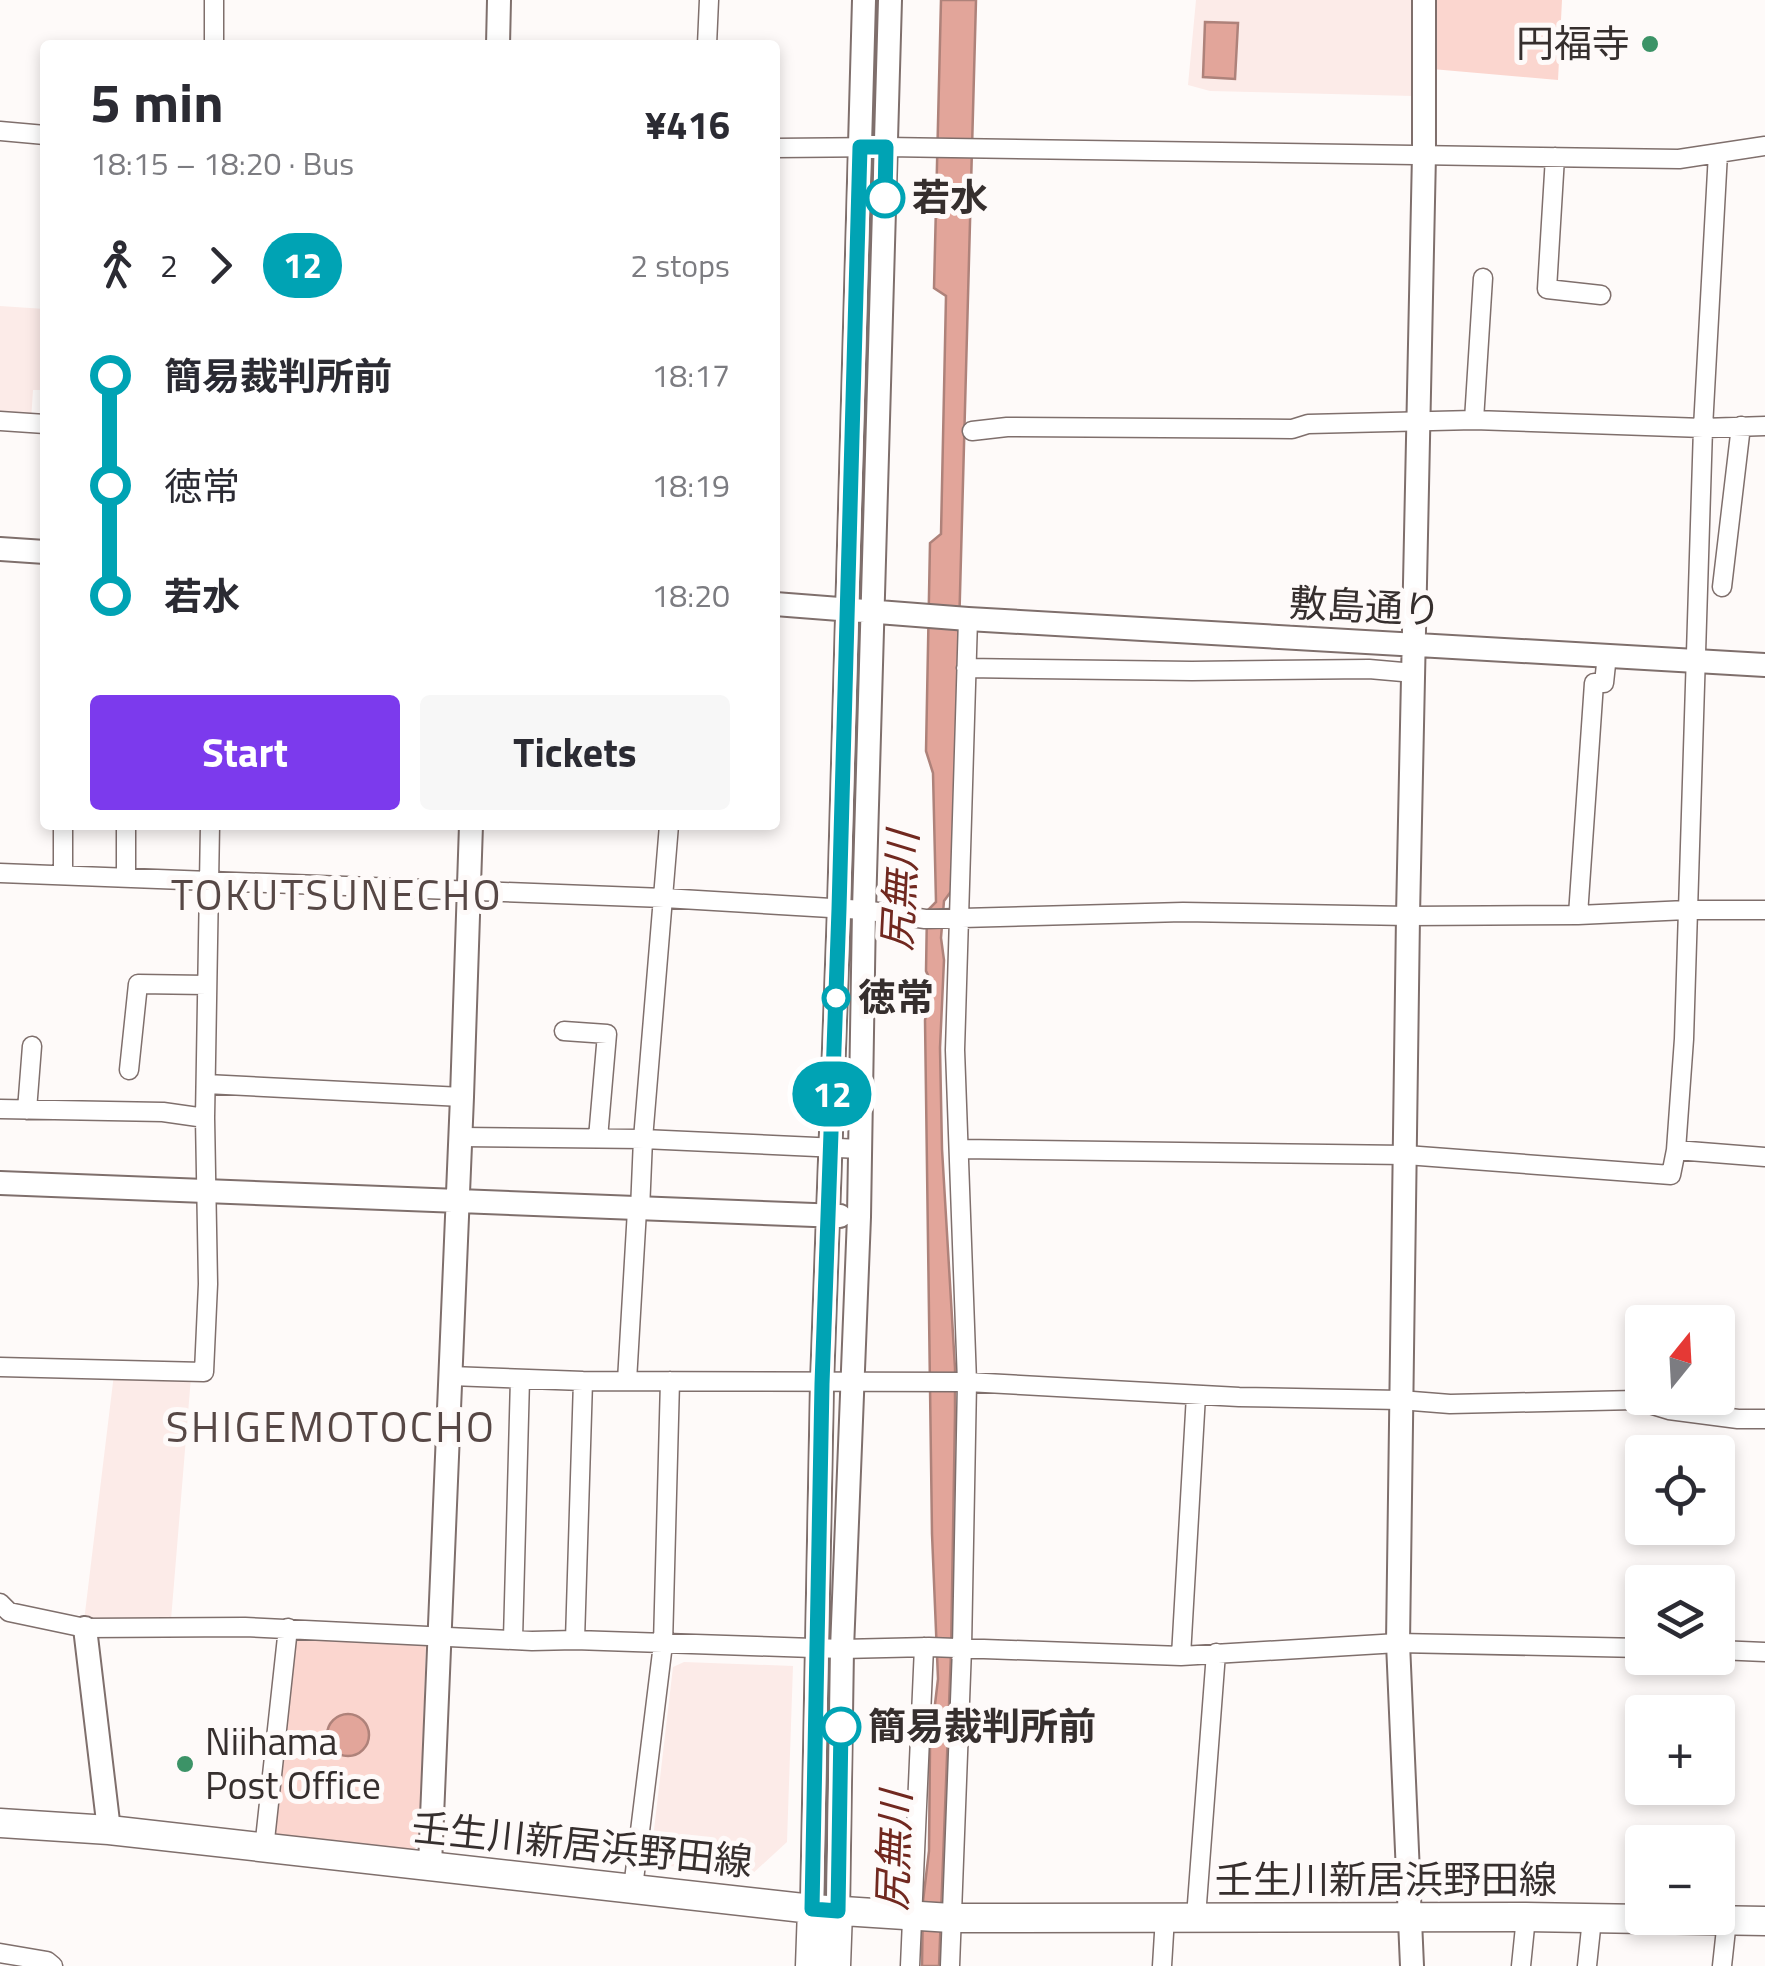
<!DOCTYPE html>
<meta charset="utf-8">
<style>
body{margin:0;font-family:"Titillium Web","Noto Sans JP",sans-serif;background:#f7f7f7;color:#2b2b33;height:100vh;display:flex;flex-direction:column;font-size:38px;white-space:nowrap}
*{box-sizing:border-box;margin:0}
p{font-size:32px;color:#7c7c81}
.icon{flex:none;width:55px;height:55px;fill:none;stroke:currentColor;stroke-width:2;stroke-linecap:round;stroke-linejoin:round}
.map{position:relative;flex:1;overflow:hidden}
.side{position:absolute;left:40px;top:40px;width:740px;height:790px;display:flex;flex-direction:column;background:#fff;border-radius:10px;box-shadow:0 5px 15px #0003}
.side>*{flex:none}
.badge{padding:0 20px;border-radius:32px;font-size:35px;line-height:65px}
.needle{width:65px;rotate:18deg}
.controls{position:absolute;left:1625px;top:1305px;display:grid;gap:20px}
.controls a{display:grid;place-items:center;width:110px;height:110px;border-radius:10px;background:#fff;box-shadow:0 5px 15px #0003;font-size:50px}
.map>.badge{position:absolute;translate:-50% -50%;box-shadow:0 0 0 5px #fff}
.legs{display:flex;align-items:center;gap:15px;height:110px;padding:0 50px;font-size:32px}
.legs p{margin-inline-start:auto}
.overview{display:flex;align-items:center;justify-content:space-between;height:170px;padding:0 50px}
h1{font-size:55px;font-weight:700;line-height:75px}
.cta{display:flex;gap:20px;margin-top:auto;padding:20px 50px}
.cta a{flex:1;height:115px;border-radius:10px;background:#7c3aed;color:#fff;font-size:40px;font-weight:700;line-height:115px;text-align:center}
.cta a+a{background:#f7f7f7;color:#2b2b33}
ul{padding:0 50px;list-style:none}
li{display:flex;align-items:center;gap:35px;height:110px;font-size:38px}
li i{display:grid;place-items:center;width:15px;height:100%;margin:0 12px;background:currentColor}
li i::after{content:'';width:25px;height:25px;margin:-12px;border:8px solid;border-radius:50%;background:#fff}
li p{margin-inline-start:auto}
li:first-child i{background:linear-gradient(#0000 50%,currentColor 0)}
li:last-child i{background:linear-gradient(currentColor 50%,#0000 0)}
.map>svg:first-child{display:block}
</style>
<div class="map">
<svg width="1765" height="1966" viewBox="0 0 1765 1966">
<rect width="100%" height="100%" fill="#fefaf9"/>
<path fill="#fcebe8" d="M1196 0H1415L1413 96 1210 91 1188 85Z
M0 306 45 309V390H33L31 421 0 420Z
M114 1374 191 1377 171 1620 84 1621Z
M684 1662 793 1666 787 1842 751 1875 650 1864 673 1667Z"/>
<path fill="#fbd6cf" d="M1432 0H1562L1558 80 1432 69Z
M293 1636 420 1639 426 1645 419 1841 415 1849 411 1852 276 1836 273 1832Z"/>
<path fill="#e2a59a" stroke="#ae827a" stroke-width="2.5" d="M941 0H976L952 890 944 901 941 938 944 960 940 1048 942 1149 955 1368V1414L951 1653 939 1966H922L923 1901 929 1851 930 1746 938 1679 932 1534 925 1020C929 1007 933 983 926 971L927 911 936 902 933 773 926 751 930 543 941 534 946 296 934 288Z
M1205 22 1238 23 1235 79 1203 77Z
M327 1735a21 21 0 1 1 42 0a21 21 0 1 1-42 0Z"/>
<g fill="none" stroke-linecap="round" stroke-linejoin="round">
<g stroke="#7f6f6c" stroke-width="21">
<path id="minor" d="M214 0V45
M707 45 709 0
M0 131 45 135
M775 148 886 147 1679 159 1765 146
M1555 157 1547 289 1601 295
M1474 420 1483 278
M0 421 45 424
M972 431 1007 427 1292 429 1308 424 1474 420 1703 428 1765 426
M1722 587 1741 426
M966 668 1192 671 1369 669 1414 673
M0 873 664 898 864 910 925 919 1183 912 1408 916 1578 915 1687 910H1765
M63 875V825
M126 878V825
M1578 915 1594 683H1604L1607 655
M564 1031 607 1034 598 1138
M129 1070 138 984 207 985
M206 1084 462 1097
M0 1109 163 1112 205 1118
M27 1110 32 1046
M460 1137 643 1139 860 1149
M960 1149 1406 1155 1671 1175 1676 1150 1765 1157
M1676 1150 1684 1039 1703 428 1718 153
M640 1210 643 1139 669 825
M0 1367 204 1372 208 1284 205 1118 210 825
M451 1376 583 1381 967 1382 1239 1397 1400 1400 1450 1404 1636 1400 1669 1410 1738 1419H1765
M627 1381 637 1210
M0 1603 9 1612 85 1628 245 1627 532 1641 575 1640 842 1649 929 1647 1181 1656 1398 1643 1642 1648
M513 1639 520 1379
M575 1640 583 1381
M1718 1650 1765 1652
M1181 1656 1196 1395
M264 1849 288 1628
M633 1888 663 1644 670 1381
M1196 1917 1216 1653
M0 1953 47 1961 53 1966
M910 1966 924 1647
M950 1966 962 1648 967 1382 955 1050 968 619
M1162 1966 1165 1917
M1521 1966 1526 1917
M1587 1966 1592 1919
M1722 1966 1727 1920"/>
</g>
<g stroke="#7f6f6c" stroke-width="26">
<path id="tertiary" d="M498 45 499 0
M0 549 45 552
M775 604 968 619 1765 665
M0 1183 840 1216
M85 1628 109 1830
M430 1865 462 1097 471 825
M812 1909 822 1383 839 909 864 0
M838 1911 842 1649 859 1217 864 910 890 0
M1412 1966 1398 1643 1408 916 1424 154V0"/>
</g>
<g stroke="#7f6f6c" stroke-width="31">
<path id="primary" d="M0 1823 109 1830 812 1909 951 1918 1526 1917 1765 1921
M810 1966 812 1909
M836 1966 838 1911"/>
</g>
<use href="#minor" stroke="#fff" stroke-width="18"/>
<use href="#tertiary" stroke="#fff" stroke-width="22"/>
<use href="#primary" stroke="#fff" stroke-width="28"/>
</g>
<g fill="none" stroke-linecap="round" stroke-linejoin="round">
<g stroke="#fff" stroke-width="22">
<path id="line-1" d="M841 1727 838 1911 812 1909 822 1384 839 909 860 147H886L885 198"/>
</g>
<use href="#line-1" stroke="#00a3b4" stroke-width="15"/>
</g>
<g fill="#3c9367" stroke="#fefaf9" stroke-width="4">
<circle cx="1650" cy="44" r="10"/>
<circle cx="185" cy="1764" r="10"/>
</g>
<g fill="#fff" stroke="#00a3b4" stroke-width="5">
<circle cx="885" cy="198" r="18"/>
<circle cx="836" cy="998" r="12"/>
<circle cx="841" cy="1727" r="18"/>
</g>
<g text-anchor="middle" stroke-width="10" stroke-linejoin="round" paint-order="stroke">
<g font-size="38" fill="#362f2e" stroke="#fefaf9" text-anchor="end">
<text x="1630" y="57">円福寺</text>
<text x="205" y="1755" text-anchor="start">Niihama<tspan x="205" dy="44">Post Office</tspan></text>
</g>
<g font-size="38" font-weight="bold" fill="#362f2e" stroke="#fefaf9" text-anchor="start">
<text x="912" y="211">若水</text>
<text x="858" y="1011">徳常</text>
<text x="868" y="1740">簡易裁判所前</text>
</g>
<g font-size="38" fill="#362f2e" stroke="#fefaf9">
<text transform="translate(1365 607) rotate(3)" y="13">敷島通り</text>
<text transform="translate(582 1845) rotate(6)" y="13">壬生川新居浜野田線</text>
<text x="1386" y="1893">壬生川新居浜野田線</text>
</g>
<g font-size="40" font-style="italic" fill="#71281f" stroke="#fefaf9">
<text transform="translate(900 891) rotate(-87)" y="14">尻無川</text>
<text transform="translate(894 1851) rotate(-88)" y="14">尻無川</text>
</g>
<g font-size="42" letter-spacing="2.5" fill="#564745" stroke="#fefaf9">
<text x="337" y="910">TOKUTSUNECHO</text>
<text x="331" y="1442">SHIGEMOTOCHO</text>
</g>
</g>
</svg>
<div class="controls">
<a><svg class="needle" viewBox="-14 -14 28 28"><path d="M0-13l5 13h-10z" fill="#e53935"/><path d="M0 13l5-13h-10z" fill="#7c7c81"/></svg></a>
<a><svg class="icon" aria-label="locate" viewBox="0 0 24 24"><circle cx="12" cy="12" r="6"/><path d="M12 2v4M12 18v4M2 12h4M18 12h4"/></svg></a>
<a><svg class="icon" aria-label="layers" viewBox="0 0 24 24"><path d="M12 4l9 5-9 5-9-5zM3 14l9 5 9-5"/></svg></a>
<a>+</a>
<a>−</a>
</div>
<b class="badge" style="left:832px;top:1094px;background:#00a3b4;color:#fff">12</b>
<section class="side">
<div class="overview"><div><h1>5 min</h1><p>18:15 – 18:20 · Bus</p></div><b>¥416</b></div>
<div class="legs"><svg class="icon" aria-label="walk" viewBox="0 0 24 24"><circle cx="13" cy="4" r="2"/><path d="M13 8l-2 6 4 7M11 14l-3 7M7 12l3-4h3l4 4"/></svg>2<svg class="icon" aria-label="forward" viewBox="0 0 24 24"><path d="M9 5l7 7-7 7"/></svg><b class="badge" style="background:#00a3b4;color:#fff">12</b><p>2 stops</p></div>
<ul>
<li><i style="color:#00a3b4"></i><b>簡易裁判所前</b><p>18:17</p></li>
<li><i style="color:#00a3b4"></i><span>徳常</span><p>18:19</p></li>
<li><i style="color:#00a3b4"></i><b>若水</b><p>18:20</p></li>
</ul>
<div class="cta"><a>Start</a><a>Tickets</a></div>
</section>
</div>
